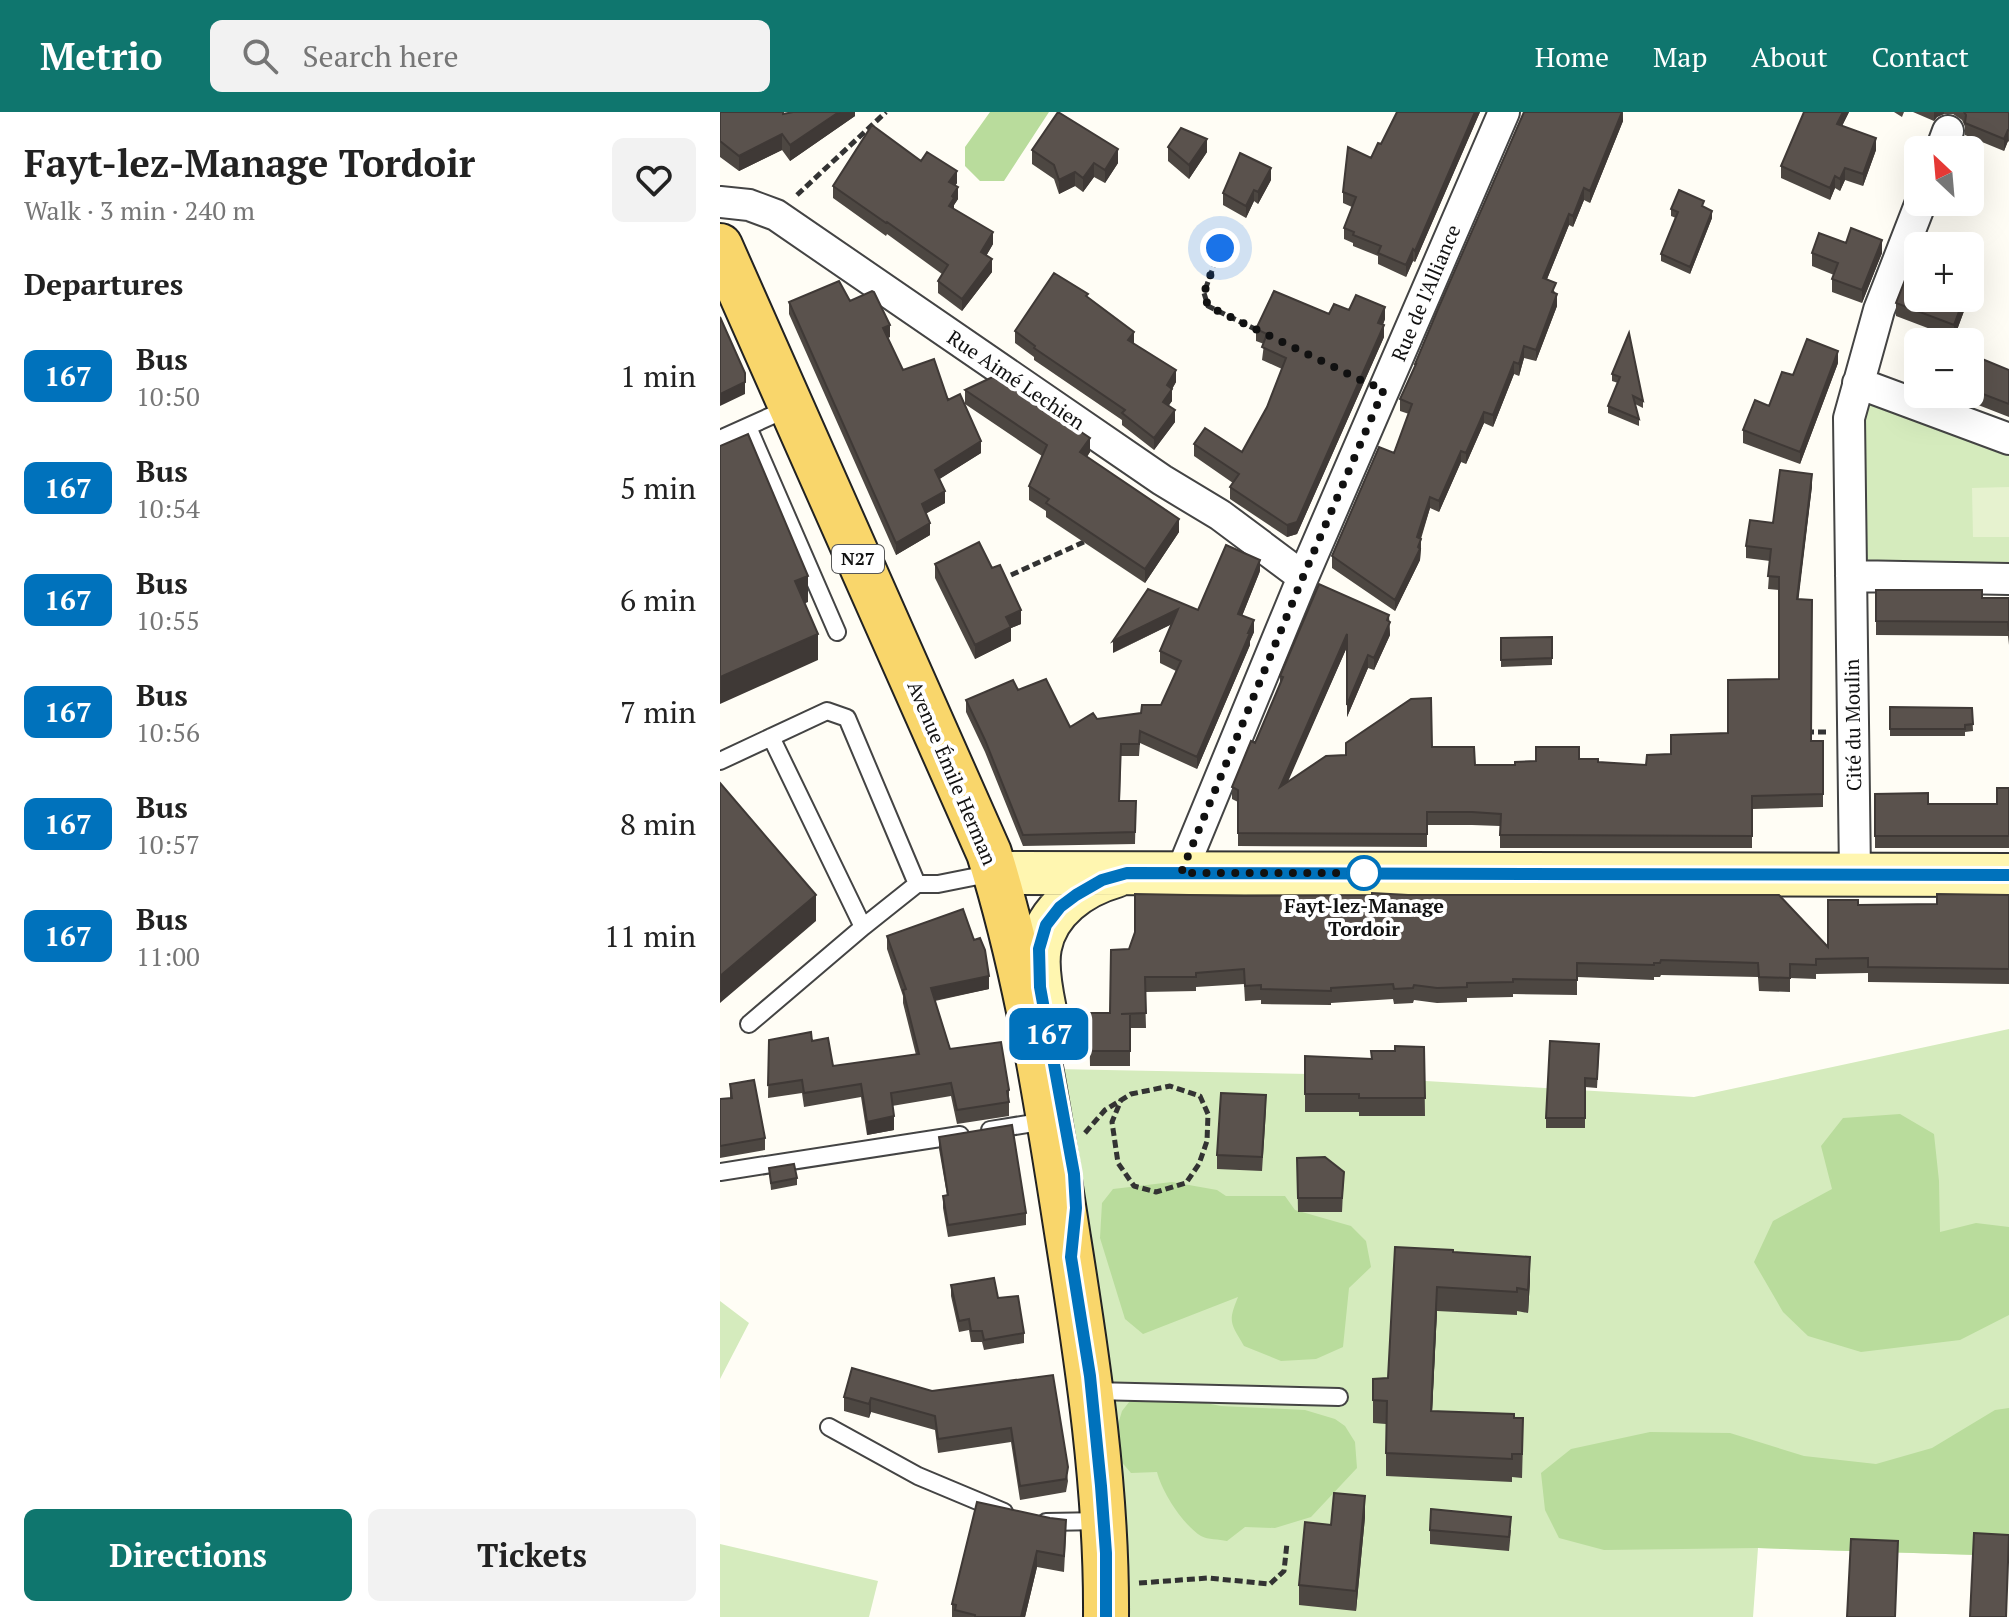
<!DOCTYPE html>
<meta charset="utf-8">
<style>
body{margin:0;font-family:"PT Serif",serif;background:#f2f2f2;color:#222;height:100vh;display:flex;flex-direction:column;font-size:30px;white-space:nowrap}
*{box-sizing:border-box;margin:0}
p{font-size:26px;color:#767676}
.icon{flex:none;width:44px;height:44px;fill:none;stroke:currentColor;stroke-width:2;stroke-linecap:round;stroke-linejoin:round}
.map{position:relative;flex:1;overflow:hidden}
.side{display:flex;flex-direction:column;background:#fff;width:720px}
.side>*{flex:none}
.badge{padding:0 16px;border-radius:12px;font-size:28px;line-height:52px}
.needle{width:52px;rotate:334deg}
.tools{position:absolute;left:1184px;top:24px;display:grid;gap:16px}
.tools a{display:grid;place-items:center;width:80px;height:80px;border-radius:12px;background:#fff;box-shadow:0 8px 32px #0002;font-size:40px}
.you{position:absolute;width:40px;height:40px;margin:-20px;border:6px solid #fff;border-radius:50%;background:#1a73e8;box-shadow:0 0 0 12px #1a73e833}
.map>.badge{position:absolute;translate:-50% -50%;box-shadow:0 0 0 4px #fff}
h2{padding:0 24px;font-size:30px;line-height:72px}
.round{display:grid;place-items:center;flex:none;width:84px;height:84px;border-radius:12px;background:#f2f2f2}
.headline{display:flex;align-items:center;justify-content:space-between;height:136px;padding:0 24px}
h1{font-size:38px;font-weight:600;line-height:60px}
.cta{display:flex;gap:16px;margin-top:auto;padding:16px 24px}
.cta a{flex:1;height:92px;border-radius:12px;background:#0f766e;color:#fff;font-size:32px;font-weight:600;line-height:92px;text-align:center}
.cta a+a{background:#f2f2f2;color:#222}
ul{padding:0;list-style:none}
li{display:flex;align-items:center;gap:24px;height:112px;padding:0 24px}
li div{flex:1}
li b{display:block;font-size:30px}
li em{font-style:normal}
li .badge{min-width:88px;font-weight:700;text-align:center}
header{display:flex;align-items:center;gap:48px;box-sizing:border-box;height:112px;padding:0 40px;background:#0f766e;color:#fff}
header strong{font-size:38px}
nav{display:flex;gap:44px;margin-inline-start:auto;font-size:28px}
.search{width:560px;height:72px;background:#f2f2f2;display:flex;align-items:center;gap:20px;box-sizing:border-box;padding:0 28px;border-radius:12px;color:#767676;font-size:30px}
main{display:flex;flex:1;min-height:0}
.map>svg:first-child{display:block}
</style>
<header>
<strong>Metrio</strong>
<div class="search"><svg class="icon" aria-label="search" viewBox="0 0 24 24"><circle cx="10" cy="10" r="6"/><path d="M15 15l6 6"/></svg>Search here</div>
<nav><a>Home</a><a>Map</a><a>About</a><a>Contact</a></nav>
</header>
<main>
<section class="side">
<div class="headline"><div><h1>Fayt-lez-Manage Tordoir</h1><p>Walk · 3 min · 240 m</p></div><a class="round"><svg class="icon" aria-label="heart" viewBox="0 0 24 24"><path d="M12 20l-8-8c-3-5 5-10 8-4 3-6 11-1 8 4z"/></svg></a></div>
<h2>Departures</h2>
<ul>
<li><span class="badge" style="background:#0072bc;color:#fff">167</span><div><b>Bus</b><p>10:50</p></div><em>1 min</em></li>
<li><span class="badge" style="background:#0072bc;color:#fff">167</span><div><b>Bus</b><p>10:54</p></div><em>5 min</em></li>
<li><span class="badge" style="background:#0072bc;color:#fff">167</span><div><b>Bus</b><p>10:55</p></div><em>6 min</em></li>
<li><span class="badge" style="background:#0072bc;color:#fff">167</span><div><b>Bus</b><p>10:56</p></div><em>7 min</em></li>
<li><span class="badge" style="background:#0072bc;color:#fff">167</span><div><b>Bus</b><p>10:57</p></div><em>8 min</em></li>
<li><span class="badge" style="background:#0072bc;color:#fff">167</span><div><b>Bus</b><p>11:00</p></div><em>11 min</em></li>
</ul>
<div class="cta"><a>Directions</a><a>Tickets</a></div>
</section>
<div class="map">
<svg width="1289" height="1505" viewBox="0 0 1289 1505">
<rect width="100%" height="100%" fill="#fffdf5"/>
<path fill="#d5ebbd" d="M1138 271 1289 327V467L1131 464Z
M1289 917V1444L1038 1436 1033 1505H386L335 957 589 962 974 985Z
M0 1189 29 1211 0 1267Z
M0 1432 158 1469 149 1505H0Z"/>
<path fill="#b9dc9c" d="M270 0H329L284 69H260L245 54V35Z
M1180 1002 1214 1022 1219 1069 1220 1120 1256 1111 1289 1115V1203L1240 1228 1141 1240 1088 1224 1063 1200 1034 1150 1053 1109 1112 1077 1101 1034 1123 1006Z
M452 1070 497 1078 506 1084H565L575 1098 631 1114 646 1129 651 1155 629 1176 623 1235 596 1247 561 1249 524 1234C510 1210 508 1210 518 1185L423 1222 405 1207 380 1126 382 1091 393 1077Z
M413 1285 475 1289 501 1294 585 1298 615 1307 625 1314 635 1330 637 1356 591 1405 555 1416 525 1415 507 1429C499 1427 488 1428 481 1424 463 1413 442 1380 437 1360L411 1361 399 1347 396 1319 402 1299Z
M1289 1296V1444L1038 1436 884 1438 839 1426 825 1398 821 1361 851 1337 930 1320 1010 1321 1084 1344 1156 1352 1212 1336 1275 1298Z"/>
<path fill="#e6f2cf" d="M1289 375V425H1253L1252 376Z"/>
<g fill="none" stroke-linecap="round" stroke-linejoin="round">
<g stroke="#444" stroke-width="20">
<path id="lane" d="M28 315 117 520
M0 327 71 295
M51 625 143 815
M0 649 107 599 127 606 197 772
M29 912 143 815 197 772H218L273 761
M270 1018 326 1009
M0 1060 240 1023
M373 1279 619 1285
M109 1315 198 1364 284 1400
M326 1410 383 1409"/>
</g>
<g stroke="#444" stroke-width="34">
<path id="street" d="M1221 38 1228 19
M0 90 29 93 56 103 442 368 500 403 583 465
M1138 271 1289 327
M1131 464 1289 467
M461 761 583 465 784 0
M1135 762 1129 306 1159 198 1201 90"/>
</g>
<g stroke="#333" stroke-width="46">
<path id="secondary" d="M275 761 1289 763
M325 898C321 879 316 854 320 835 327 798 361 774 396 764"/>
</g>
<g stroke="#222" stroke-width="48">
<path id="primary" d="M0 134 269 741C308 866 328 997 348 1126 368 1252 387 1378 386 1505"/>
</g>
<path stroke="#333" stroke-width="5" stroke-dasharray="8 4" stroke-linecap="butt" d="M77 83 166 0
M500 136 484 181 488 194 539 219
M291 463 366 429
M1086 620H1108
M365 1021 385 998 411 982 450 974 480 984 488 1002 487 1029 479 1052 466 1071 436 1080 414 1074 398 1051 392 1010 401 988
M419 1471 488 1466 550 1472 564 1459 567 1431"/>
<use href="#lane" stroke="#fff" stroke-width="16"/>
<use href="#street" stroke="#fff" stroke-width="30"/>
<use href="#secondary" stroke="#fff6b0" stroke-width="42"/>
<use href="#primary" stroke="#f9d66b" stroke-width="44"/>
</g>
<path fill="#4d4742" d="M0 0 63 2 135 0V4L70 49 62 38 19 59 0 45Z
M677 0H760L695 150 693 149 686 165 658 152V144L633 134V131L624 127V116L632 95 623 91V80L651 46 661 32Z
M903 0V9L870 91 864 88 853 115 849 113 827 167 836 182 837 194 816 249 804 246 799 264 794 262 773 315 764 311 746 352 741 350 719 400 710 396 701 427V438L700 448 675 499 612 456V444L674 341 689 302 680 299V287L695 255V252Z
M1084 0H1129L1122 14 1156 38 1143 74 1125 68 1120 79 1115 76 1110 88 1061 66V54Z
M1174 0H1184L1182 5Z
M1193 0H1289V30L1288 29 1284 39 1245 23V15L1242 8 1233 2H1224L1217 5 1214 9Z
M448 35 487 40 469 67 448 49Z
M312 38 398 51 385 71 374 65 363 80 355 74 339 82 334 67 312 52Z
M201 49 237 71 235 74 238 87 234 93V97L273 132 266 144 272 160 242 199 218 181V169L222 162 167 122 166 124 113 86V74Z
M551 68 538 92 534 89 526 106 503 93V81Z
M984 95 992 106 970 162 941 149V142L956 106 951 104V97Z
M1126 131 1162 141 1142 191 1112 180V167L1114 163 1092 154V141Z
M368 185 414 232 456 270 452 277V289L448 294 455 310 434 338 402 313V308L314 248V245L295 231V219Z
M1198 186H1247V191L1234 226 1176 204V191Z
M130 189 170 225 167 226 183 258 228 288 261 341 219 367 225 391 206 401 210 423 176 443 69 202V190Z
M629 198 665 207 663 213 664 225 577 422 567 425 510 387V375L513 371 474 344V332L522 340 547 295 562 257 542 248 544 232 536 229V217Z
M909 221 923 289V296L915 292 919 307V314L888 301V294L898 271 892 269V262Z
M1250 242 1289 258V305L1230 282H1250Z
M1118 251 1080 352 1023 331V318L1049 294 1073 263Z
M245 278 370 340 367 345 459 420 425 471 326 405V399L309 388V374L322 344 245 292Z
M1092 374 1078 487 1091 629H1103V695L1032 697V736H780V714L752 713H707V735L518 734V690L512 687V675L535 631 560 573V564L669 510 670 523 654 558 648 556 627 605V535L567 670 712 635 755 653H795L859 647 878 650 926 653 951 642 1008 621 1059 567V478L1048 477 1050 449 1026 446V434L1053 411Z
M215 452 301 512 291 516V529L255 547 215 466Z
M540 459 522 504 534 520 530 529V533L477 657 420 631 419 644H401L400 689H416L415 732 303 734 265 640 246 600V588L298 578 350 615 377 607 421 601 441 593 456 559 440 551V539L452 512 393 541 478 498Z
M1156 478 1262 486H1289V533L1288 524 1156 523Z
M832 525V553L781 555V526Z
M1170 595 1252 596 1253 619 1245 620V624H1170Z
M1289 676V736H1155V682L1208 692H1277Z
M1289 783V872L1148 870V861L1096 862V867L1070 866V880L1039 879 1038 865 941 863 940 865H934V868L857 865V883L793 882V885L747 886V890L717 891 694 888 693 891 674 892 673 887 611 891V893L541 892V888L525 889 524 872 476 875V879L425 880 426 916H410V954H370L369 901H390L391 838 1108 835 1138 793 1217 792Z
M167 824 269 877 215 889 230 937 289 978V1004L237 1012 231 984 172 994 174 1018 147 1023 141 985 84 995 82 981 48 986 49 928 92 929 113 954 196 943 183 891V884L167 837Z
M704 935 705 1004H639V1000H585V982L651 947 675 939Z
M879 941 877 976 865 975V1016H826V1006Z
M10 972 45 1026V1038L0 1046V987L10 986Z
M546 997 542 1059 497 1057V1043Z
M219 1025 306 1101V1113L228 1125 223 1096V1084L227 1083 219 1037Z
M577 1046 624 1060 622 1100H578Z
M49 1056 77 1066V1073L51 1078Z
M733 1140 810 1168 808 1201 797 1199V1203L717 1199 712 1299 794 1306 803 1329 802 1366 792 1365V1370L666 1364V1312L653 1311V1267L668 1266Z
M231 1173 278 1186 304 1221V1231L264 1238 262 1230H251L249 1218 239 1220 231 1184Z
M333 1263 348 1369 346 1380 300 1388 291 1330 218 1341 215 1318 151 1300 149 1306 124 1299V1285L212 1279Z
M257 1390 346 1423 344 1460 317 1455 305 1505H232V1492Z
M645 1405 636 1499 579 1493V1473L611 1413Z
M710 1418H791L789 1439 710 1432Z"/>
<path fill="#3f3936" d="M119 0H135V4L70 49V33Z
M755 0H760L695 150V139Z
M902 0 903 9 870 91V79Z
M1123 0H1129L1117 24V12Z
M1214 0H1224V2L1217 5 1214 9Z
M1288 18V29L1284 39V27Z
M62 22V38L19 59V44Z
M1156 26V38L1143 74V62Z
M487 27V40L469 67V53Z
M398 37V51L385 71V58Z
M374 51V65L363 80V66Z
M551 56V68L538 92V80Z
M1125 56V68L1120 79V67Z
M237 59V71L229 83V70Z
M355 60V74L339 82V68Z
M1115 64V76L1110 88V76Z
M238 75V87L234 93V99L229 94 232 84Z
M864 76V88L853 115V104Z
M534 78V89L526 106V94Z
M992 99V106L970 162V155Z
M849 102V113L823 177V166Z
M273 120V132L261 153V140Z
M1162 128V141L1142 191V178Z
M693 137V149L686 165V153Z
M272 147V160L242 199V187Z
M837 182V194L816 249V238Z
M1244 186H1247V191L1234 226V213Z
M665 195V207L658 223V211Z
M170 213V225L163 228V216Z
M664 213V225L577 422 567 425V413Z
M414 220V232L408 228Z
M804 234V246L799 264V252Z
M1118 239V251L1080 352V340Z
M794 250V262L773 315V303Z
M456 258V270L452 277V289L443 302V290L447 273Z
M25 270V282L0 294V282Z
M455 298V310L434 338V326Z
M764 300V311L746 352V341Z
M370 326V340L360 354V340Z
M261 329V341L215 370V358Z
M741 339V350L719 400V389Z
M1092 362V374L1077 500V487Z
M225 379V391L202 404V392Z
M710 385V396L697 437V425Z
M459 407V420L425 471V457Z
M210 411V423L176 443V431Z
M701 427 700 448 675 499V488Z
M540 448V459L518 514V502Z
M88 464V490L75 496V469Z
M458 497V509L393 541V529Z
M301 498V512L291 516V529L255 547V533L286 505Z
M669 503 670 523 654 558V546Z
M534 508V520L530 529V533L477 657V645Z
M98 522V548L0 592V565Z
M627 522V535L560 688V675Z
M648 543V556L627 605V593Z
M96 783V809L0 891V864Z
M269 864V877L211 889V876Z
M174 1004V1018L147 1023V1010Z
M810 1145V1168L808 1201V1178Z
M717 1175V1199L711 1322V1299Z
M151 1286V1300L149 1306V1292Z
M645 1384V1405L636 1499V1479Z
M317 1439V1455L305 1505H301Z"/>
<path fill="#5a524d" stroke="#3f3936" stroke-width="2" d="M0 0H63V2L73 0H119L70 33 62 22 19 44 0 29Z
M338 0 398 37 385 58 374 51 363 66 355 60 339 68 334 53 312 38Z
M677 0H755L695 139 693 137 686 153 658 141 661 134 633 123 634 120 624 116 636 85 623 80 628 35 651 46 658 31 661 32Z
M804 0H902L870 79 864 76 853 104 849 102 823 166 836 171 832 180 837 182 816 238 804 234 799 252 794 250 773 303 764 300 746 341 741 339 719 389 710 385 697 425 701 427 698 435 700 437 675 488 612 444 659 335 674 341 692 292 680 287 696 252H695L718 197Z
M1084 0H1123L1117 12 1156 26 1143 62 1125 56 1120 67 1115 64 1110 76 1061 54Z
M1244 0H1289V18H1288L1284 27 1245 11 1246 3Z
M152 13 201 49 207 40 237 59 229 70 238 75 232 84 234 86 229 94 273 120 261 140 272 147 242 187 218 169 228 153 167 110 166 111 113 74Z
M461 16 487 27 469 53 448 35Z
M520 41 551 56 538 80 534 78 526 94 503 81Z
M959 78 984 89 982 94 992 99 970 155 941 142 958 100 951 97Z
M1131 116 1162 128 1142 178 1112 167 1118 151 1092 141 1099 121 1126 131Z
M1196 140 1198 141V186H1244L1234 213 1176 191Z
M334 161 368 182 366 184 414 220 408 228 456 258 447 273 452 277 443 290 455 298 434 326 402 301 405 298 314 236 315 234 295 219Z
M119 169 130 189 152 179 154 180 170 213 163 216 183 258 214 247 228 288 240 282 261 329 215 358 225 379 202 392 210 411 176 431 69 190Z
M554 179 609 202 614 192 629 198 636 183 665 195 658 211 664 213 577 410 567 413 510 375 519 362 474 332 485 316 522 340 547 295 566 246 542 235 547 222 536 217Z
M0 205 25 261V270L0 282Z
M909 221 923 289 913 284 919 307 888 294 900 265 892 262Z
M1087 227 1118 239 1080 340 1023 318 1035 288 1049 294 1062 260 1073 263Z
M1250 242 1289 258V292L1250 277Z
M277 263 370 326 360 340 459 407 425 457 326 391 329 387 309 374 327 333 245 278Z
M28 322 88 464 75 469 98 522 0 565V334Z
M1060 358 1092 362 1077 487 1092 488 1091 629H1103V682L1032 684V724L780 723 781 702 752 700H707V722L518 721V678L512 675 531 629 535 631 563 565 560 564 599 472 669 503 667 508 670 510 654 546 648 543 627 593V522L560 675 606 644 626 643V631L691 587 711 586 712 635H754L755 653H795V650L816 649V635H859V647H878V650L926 653 927 643 951 642V623L1008 621V568L1059 567V465L1048 464 1051 437 1026 434 1030 408 1053 411Z
M259 430 272 456 280 453 301 498 286 505 291 515 255 533 215 452Z
M506 433 540 448 518 502 534 508 528 521H530L477 645 420 619 419 632H401L399 689H416L415 720 303 723 265 628 246 588 293 568 298 578 326 567 350 615 373 601 377 607 421 601 422 593H441L461 549 440 539 458 497 393 529 428 477 478 498Z
M1156 478H1262V486H1289V519L1288 510 1156 509Z
M832 525V546L781 548V526Z
M1170 595 1252 596 1253 612 1245 613V617H1170Z
M0 671 96 783 0 864Z
M1277 676H1289V724H1155V682L1208 681V692H1277Z
M652 781 688 783H1059L1108 835V788H1138V793L1217 792V782L1289 783V857L1148 855V846L1096 847V853L1070 852V866L1039 865 1038 851 941 848 940 851H934V853L857 851V868L793 867V870L747 871V875L717 876 694 873 693 876 674 877 673 872 611 876V879L541 877V873L525 874 524 857 476 861V865H425L426 901 401 902H410V939H370L369 901H390L391 838 409 837 415 820V782L524 784 652 783Z
M243 797 254 828 260 826 265 838 269 864 211 876 230 937 281 930 289 978 287 979 289 990 237 998 231 971 171 981 174 1004 147 1010 141 972 84 981 82 968 48 973 49 928 91 920 92 929 108 926 113 954 199 942 183 878 186 877 167 824Z
M830 929 879 932 877 967 865 966V1006H826Z
M675 934 704 935 705 986H639V982H585V944L652 947 651 939H675Z
M34 968 45 1026 0 1034V987L12 986 10 972Z
M501 981 546 983 542 1045 497 1043Z
M292 1013 306 1101 228 1113 223 1084 228 1083 219 1025Z
M605 1045 624 1060 622 1086H578L577 1046Z
M74 1052 77 1066 51 1071 49 1056Z
M675 1135 733 1138V1140L810 1145 808 1178 797 1176V1180L717 1175 711 1299 794 1302V1306H803L802 1342H792V1347L666 1341 667 1289 653 1288V1267L668 1266Z
M274 1166 278 1186 298 1184 304 1221 264 1228 262 1219H251L249 1207 239 1209 231 1173Z
M132 1256 212 1279 333 1263 348 1355 346 1367 300 1374 291 1316 218 1327 215 1304 151 1286 149 1292 124 1285Z
M614 1381 645 1384 636 1479 579 1473 585 1410 611 1413Z
M257 1390 330 1406 346 1408 344 1444 317 1439 301 1505H255V1503L235 1498 236 1493 232 1492Z
M711 1397 791 1405 789 1425 710 1418Z
M1254 1421 1289 1423 1286 1505H1250Z
M1131 1427 1178 1429 1175 1505H1127Z"/>
<g fill="none" stroke-linecap="round" stroke-linejoin="round">
<g stroke="#fff" stroke-width="18">
<path id="line" d="M386 1505V1441L381 1374 370 1264 351 1145 356 1096 354 1062 320 875 319 837 326 813 340 795 356 783 382 768 407 761 1289 763"/>
</g>
<use href="#line" stroke="#0072bc" stroke-width="12"/>
<path stroke="#111" stroke-width="8" stroke-dasharray="0 14.4" d="M500 136 484 181 488 194 647 271 664 277 583 465 461 761H644"/>
</g>
<circle fill="#fff" stroke="#0072bc" stroke-width="4" cx="644" cy="761" r="16"/>
<g text-anchor="middle" stroke-width="8" stroke-linejoin="round" paint-order="stroke">
<rect fill="#fff" stroke="#585858" stroke-width="2" x="112" y="433" width="52" height="28" rx="6"/>
<g font-size="18" font-weight="bold" fill="#111">
<text x="138" y="453">N27</text>
</g>
<g font-size="20" fill="#111" stroke="#fff">
<text transform="translate(706 181) rotate(-67)" y="7">Rue de l'Alliance</text>
<text transform="translate(296 268) rotate(34)" y="7">Rue Aimé Lechien</text>
<text transform="translate(1133 613) rotate(-91)" y="7">Cité du Moulin</text>
<text transform="translate(232 661) rotate(67)" y="7">Avenue Émile Herman</text>
</g>
<g font-size="20" font-weight="bold" fill="#111" stroke="#fff">
<text x="644" y="801">Fayt-lez-Manage<tspan x="644" dy="23">Tordoir</tspan></text>
</g>
</g>
</svg>
<div class="tools">
<a><svg class="needle" viewBox="-14 -14 28 28"><path d="M0-13l5 13h-10z" fill="#e53935"/><path d="M0 13l5-13h-10z" fill="#767676"/></svg></a>
<a>+</a>
<a>−</a>
</div>
<div class="you" style="left:500px;top:136px"></div>
<b class="badge" style="left:329px;top:922px;background:#0072bc;color:#fff">167</b>
</div>
</main>
